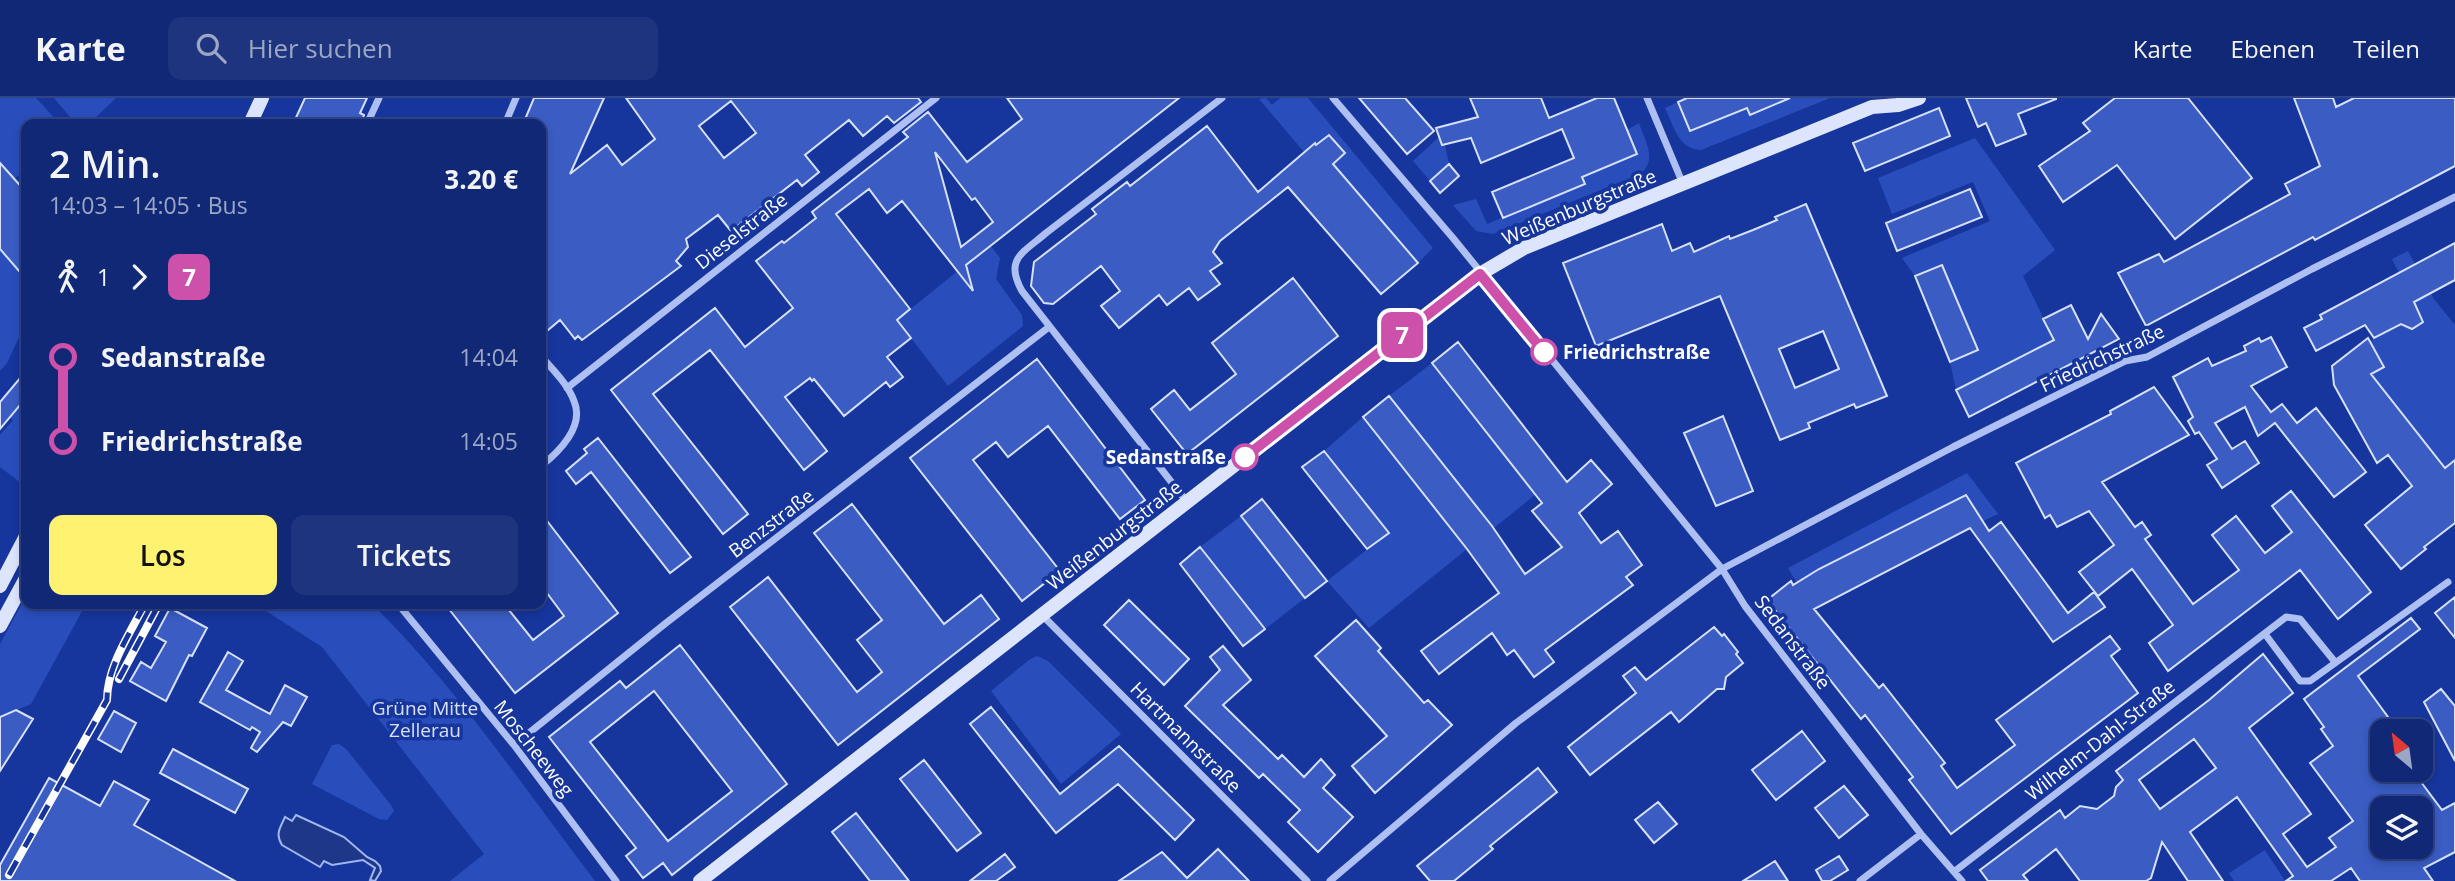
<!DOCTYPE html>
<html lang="de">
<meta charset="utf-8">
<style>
body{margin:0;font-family:"Open Sans",sans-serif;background:#1e347e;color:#f1f3f6;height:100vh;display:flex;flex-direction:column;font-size:26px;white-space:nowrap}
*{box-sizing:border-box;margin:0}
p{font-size:23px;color:#9ca6c5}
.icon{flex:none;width:38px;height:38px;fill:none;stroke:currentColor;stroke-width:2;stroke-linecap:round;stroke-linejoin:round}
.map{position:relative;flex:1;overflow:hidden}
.drawer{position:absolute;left:21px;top:21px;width:525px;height:490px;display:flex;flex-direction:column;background:#102876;border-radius:14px;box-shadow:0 4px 10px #0003,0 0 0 2px #304488}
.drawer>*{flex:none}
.badge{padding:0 14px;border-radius:10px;font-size:24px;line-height:46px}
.needle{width:46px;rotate:331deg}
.controls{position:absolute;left:2370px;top:621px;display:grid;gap:14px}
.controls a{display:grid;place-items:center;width:63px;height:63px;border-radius:14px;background:#102876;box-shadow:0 4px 10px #0003,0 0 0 2px #304488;font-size:35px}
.map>.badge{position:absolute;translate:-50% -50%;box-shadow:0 0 0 4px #fff}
.legs{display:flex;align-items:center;gap:10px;height:77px;padding:0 28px;font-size:23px}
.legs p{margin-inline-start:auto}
.summary{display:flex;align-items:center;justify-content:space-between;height:119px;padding:0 28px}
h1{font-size:38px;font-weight:600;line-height:52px}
.primary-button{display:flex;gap:14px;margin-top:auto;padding:14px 28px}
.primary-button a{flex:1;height:80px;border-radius:14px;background:#fff270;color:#111;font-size:28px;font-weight:600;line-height:80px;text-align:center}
.primary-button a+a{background:#1e347e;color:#f1f3f6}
ul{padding:0 28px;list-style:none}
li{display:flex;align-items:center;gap:24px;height:84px;font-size:26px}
li i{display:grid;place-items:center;width:10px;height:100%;margin:0 9px;background:currentColor}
li i::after{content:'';width:18px;height:18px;margin:-9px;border:5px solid;border-radius:50%;background:#102876}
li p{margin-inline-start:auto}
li:first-child i{background:linear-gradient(#0000 50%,currentColor 0)}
li:last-child i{background:linear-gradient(currentColor 50%,#0000 0)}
header{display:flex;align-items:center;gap:42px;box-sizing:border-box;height:98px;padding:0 35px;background:#102876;border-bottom:2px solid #304488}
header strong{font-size:33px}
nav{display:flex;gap:38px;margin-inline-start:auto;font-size:24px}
.search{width:490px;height:63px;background:#1e347e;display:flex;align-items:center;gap:18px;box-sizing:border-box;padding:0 24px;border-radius:14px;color:#9ca6c5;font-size:26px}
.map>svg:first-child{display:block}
</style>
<header>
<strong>Karte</strong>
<div class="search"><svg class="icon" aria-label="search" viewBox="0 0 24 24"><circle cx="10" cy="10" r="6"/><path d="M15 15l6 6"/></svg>Hier suchen</div>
<nav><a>Karte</a><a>Ebenen</a><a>Teilen</a></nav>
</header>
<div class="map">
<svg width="2455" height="783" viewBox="0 0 2455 783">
<rect width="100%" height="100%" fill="#16369e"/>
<path fill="#294ebc" d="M0 0H36L60 26H26V71L14 81 0 65Z
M54 0H116L89 26H76Z
M1266 0 1272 7 1280 0H1308L1433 150 1418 165 1333 66 1329 37 1304 54 1259 1Z
M1791 0H1830L1701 52C1678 51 1674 28 1665 10L1678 4 1690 33 1747 10 1750 17Z
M1639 25C1645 43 1658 62 1640 76L1493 136 1476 133 1453 107 1476 101 1487 126 1584 86 1582 79 1627 32Z
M1439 39 1442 47H1445L1449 66 1430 83 1413 63Z
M1975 40 2055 152 2023 178 2054 242 1956 292 1950 264 1978 252 1942 167 1915 178 1902 160 1990 123 1973 84 1892 116 1878 80Z
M990 147 1000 160 996 181 1022 217 1023 228 948 288 897 222Z
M0 151 26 181V224L7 265 0 273Z
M2408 153 2434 201 2455 227V362L2445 370 2371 276 2384 269 2370 243 2405 225 2412 231 2420 226 2422 221 2392 161Z
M1432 265 1535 397 1494 430 1389 298Z
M10 293 23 303 26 300V376L21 385 0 369V337L13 322 0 310V303Z
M1363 319 1467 451 1369 530 1327 483 1388 435 1324 353Z
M1967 375 1998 416 1983 423 1966 397 1819 471 1797 485 1788 470Z
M1241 418 1305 500 1265 531 1200 449Z
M26 498V506H86L31 606 0 619V546Z
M255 506H372C455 587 524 690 595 783H450L484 756 322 549Z
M1037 558 1048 563 1121 636 1061 686 991 593 1029 562Z
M339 646 346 651 391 707 394 713 387 722 379 721 312 686 332 647Z
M2265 752 2285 783H2234L2229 775Z"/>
<path fill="#1f3788" stroke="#a0b7f6" stroke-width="2" d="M296 717 344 739 367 759 375 763 380 768 381 773 375 783 370 782 375 770 363 762 332 767 324 763 320 769 282 747C275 736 280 730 285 719L292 723Z"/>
<path fill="#3a5cc3" stroke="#d6e0fd" stroke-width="2" fill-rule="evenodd" d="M305 0H367L360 15 364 17 361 26H293Z
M534 0H604L570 76 607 47 622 67 655 41 626 0H918L921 4 894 25 887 18 863 38 849 22 805 57 819 74 802 88 797 82 731 133 718 117 686 141 688 149 676 163 681 168 582 242 578 238 575 241 560 222 541 238V26H523ZM731 3 756 35 724 60 699 28Z
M1007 0H1179L966 167 973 193 902 103 887 115 869 91 836 116 910 211 897 222 911 240 887 259 903 279 890 289 886 284 844 318 814 281 812 283 810 280 785 299 827 353 804 372 710 252 653 296 748 416 723 436 611 292 715 210 745 249 793 210 756 163 782 143 784 145 816 120 812 114 908 39 903 34 928 14 967 64 1022 21ZM935 54 972 102 975 100 993 124 961 149Z
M1359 0H1405L1434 33 1407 56Z
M1470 0H1541L1549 20 1597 0H1614L1637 56 1582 79 1585 86 1503 120 1492 94 1574 60 1562 31 1481 65 1471 40 1442 47 1436 30 1478 19Z
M1687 0H1790L1750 17 1747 10 1690 33 1678 4Z
M1966 0H2056V1L2018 16 2026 36 1996 48 1986 25 1978 29Z
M2115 0H2188L2252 80 2175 141 2117 67 2063 104 2039 68 2090 33 2083 25Z
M2294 0H2333L2336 9 2354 0H2455V68L2315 142 2313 139 2146 228 2118 175 2159 156 2164 164 2290 96 2285 86 2320 68Z
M1939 10 1950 38 1865 73 1853 45Z
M1207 28 1258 94 1315 45 1316 47 1329 37 1345 55 1333 66 1418 165 1381 196 1288 89 1220 143 1213 154 1222 165 1210 173 1220 186 1198 202 1189 190 1167 207 1159 197 1119 230 1101 208 1120 193 1101 168 1053 206 1044 205 1031 188 1034 164 1096 116 1092 111 1127 84 1130 88Z
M0 65 26 94V181L0 151Z
M1449 66 1459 78 1440 95 1430 83Z
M1970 91 1982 119 1897 153 1886 125Z
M1806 106 1887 298 1856 310 1854 306 1808 325 1810 330 1780 342 1720 198 1596 248 1563 165 1662 126 1672 153 1690 145 1694 154 1729 138 1730 141 1753 132 1777 122 1775 119ZM1823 233 1839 271 1795 290 1779 251Z
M2455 145V182L2414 204 2423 224 2412 231 2401 226 2374 240 2365 227 2316 253 2304 230 2322 221 2320 217Z
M1942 167 1978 252 1950 264 1915 178Z
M1293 180 1338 238 1187 356 1151 311 1174 292 1190 312 1236 276 1212 245Z
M2071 207 2088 241 2101 216 2119 241 1969 319 1956 292 2054 242 2043 221Z
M2271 239 2287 269 2251 288 2271 314 2282 306 2297 325 2316 310 2366 374 2334 399 2275 325 2258 338 2245 309 2215 325 2232 351 2245 343 2259 365 2222 390 2207 367 2217 361 2199 334 2195 336 2188 323 2193 319 2173 279 2208 260 2212 268 2246 253 2244 248 2259 240 2261 244Z
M2368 240 2384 269 2371 276 2445 370 2455 362V425L2424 449 2426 451 2401 471 2365 427 2412 388 2388 357 2377 365 2334 287 2332 268Z
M1458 244 1567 384 1591 362 1612 386 1579 415 1601 445 1618 433 1642 467 1626 479 1633 487 1545 552 1554 564 1534 579 1514 552 1507 557 1492 535 1439 576 1421 553 1499 495 1467 451 1363 319 1389 298 1492 428 1525 476 1562 449 1532 413 1542 405 1432 265Z
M1037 261 1145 402 1120 421 1048 328 1008 359 996 344 973 362 1060 473 1022 503 910 360Z
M26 273V300L0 331V304Z
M2154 289 2189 337 2102 384 2135 429 2142 424 2151 437 2145 441 2193 506 2239 472 2212 437 2236 418 2265 455 2292 434 2272 408 2291 393 2371 494 2338 521 2300 472 2168 573 2149 545 2173 527 2132 471 2098 498 2079 474 2114 447 2089 413 2057 429 2050 417 2045 420 2016 365 2111 316 2110 313Z
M1723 318 1753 393 1716 408 1684 335Z
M598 340 691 459 670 475 591 374 576 386 566 373 587 355 584 351Z
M1324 353 1389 435 1367 451 1302 369Z
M1966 397 1989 433 2001 424 2068 515 2094 494 2105 509 2053 544 1970 430 1814 511 1879 590 1883 586 1945 665 1941 668 1957 690 2015 647 1996 622 2110 538 2120 551 2111 558 2138 595 1951 736 1909 682 1913 679 1865 617 1861 621 1767 502 1791 483 1793 487 1819 471Z
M1262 401 1327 483 1305 500 1241 418Z
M852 406 944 526 981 497 999 521 838 647 730 509 768 479 857 594 882 574 857 542 882 522 814 435Z
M541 415 618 515 515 595 445 506H504L533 542 564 518 541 487Z
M1200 449 1265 531 1243 548 1180 466Z
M2455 499V540L2435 515Z
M1129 502 1189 561 1164 587 1104 527Z
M170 510 207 530 192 558 189 557 166 603 130 583 141 564 151 570 166 544 155 538Z
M2411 520 2420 531 2358 578 2399 634H2382V672H2412L2442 712 2455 705V754L2424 770 2433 783H2360L2351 770 2331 783H2286L2293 778 2237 699 2190 734 2223 783H2188L2162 744 2151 780 2146 783H2080L2056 751 2023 777 2028 783H1988L1980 772 2060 712 2065 720 2080 708 2097 711 2114 698 2116 689 2123 682 2116 673 2209 602 2263 556 2293 595 2249 630 2311 716 2283 736 2307 769 2336 749 2329 740 2353 723 2310 665 2333 648 2321 631 2324 629 2304 601ZM2194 641 2216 670 2160 711 2139 682ZM2382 710H2420V749H2382Z
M1356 522 1381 550 1378 553 1424 605 1428 602 1452 627 1375 695 1352 668 1387 638 1315 558Z
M1714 529 1722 538 1724 536 1738 554 1736 556 1743 565 1726 579 1724 591H1717L1679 624 1671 614 1590 677 1568 649 1636 595 1623 578 1635 569 1646 582Z
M680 547 787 686 672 777 663 765 643 780 626 758 636 750 549 639 620 583 626 590ZM654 593 732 693 668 743 590 644Z
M1223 548 1251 582 1223 607 1278 661 1282 657 1304 679 1321 661 1335 677 1323 690 1353 719 1318 754 1288 724 1300 712 1263 676 1259 680 1185 608 1220 572 1210 559Z
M228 554 243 563 226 592 270 616 285 587 307 599 291 628 283 624 257 654 251 650 260 634 252 629 250 632 200 604Z
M2441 591 2455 608V663L2424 604Z
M991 609 1060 696 1119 648 1194 722 1175 742 1118 686 1056 735 970 626Z
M16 612 33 621 0 673V619Z
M114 613 136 625 121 654 98 641Z
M1802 633 1825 663 1776 702 1752 672Z
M173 651 248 691 235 715 160 675Z
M924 662 981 735 957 753 900 681Z
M1538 670 1557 694 1490 748 1493 751 1454 783H1430L1417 768Z
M49 680 100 708 114 683 149 702 134 727 235 783H0V767Z
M1844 688 1868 717 1839 740 1815 710Z
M1658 704 1677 726 1654 745 1635 722Z
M856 715 909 783H870L832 734Z
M1218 751 1249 783H1119L1162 754 1187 780Z
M1005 756 1015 769 996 783H970Z
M1839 758 1848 772 1830 783H1822L1816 772Z
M1775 763 1788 783H1743Z"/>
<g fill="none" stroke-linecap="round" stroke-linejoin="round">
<path stroke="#adbff3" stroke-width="7" d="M1333 0 1453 140 1722 471 1745 508 1921 736 1962 783
M1647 0 1683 86
M367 26 379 0
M505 26 516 0
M541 258C552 271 568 286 574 303 585 328 559 354 541 368
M567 290 936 0
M1187 404 1022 193C1004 161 1023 155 1046 135L1222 0
M398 506 514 647 616 783
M1042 517 1307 783
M2265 536 2300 583H2310L2448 484
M514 647 666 525 1049 229
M1955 773 2286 519 2300 521 2335 564
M1330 783 1516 625 1722 471 1953 349 2125 263 2147 259 2312 171 2455 99
M1860 783 1921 736"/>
<path stroke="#dde4fd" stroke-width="14" d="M250 26 262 0
M0 488 26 438
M0 528 26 480
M700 783 1480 176 1524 150 1776 48 1872 9 1898 7 1919 0"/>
<g stroke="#fff" stroke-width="8">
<path id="rail" d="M119 581 159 506
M9 777 107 602C107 569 130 535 145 506"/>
</g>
<use href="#rail" stroke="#16369e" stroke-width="5" stroke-dasharray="16" stroke-linecap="butt"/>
</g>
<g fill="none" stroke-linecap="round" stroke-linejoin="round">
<g stroke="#fff" stroke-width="16">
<path id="line-1" d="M1245 359 1480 176 1544 254"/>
</g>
<use href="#line-1" stroke="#cd50aa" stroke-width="10"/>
</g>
<g fill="#fff" stroke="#cd50aa" stroke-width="3.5">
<circle cx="1544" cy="254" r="12"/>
<circle cx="1245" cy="359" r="12"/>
</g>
<g text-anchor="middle" stroke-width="7" stroke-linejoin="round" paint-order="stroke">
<g font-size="19" fill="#fff" stroke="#16369e">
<text transform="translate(1579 109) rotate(-23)" y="7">Weißenburgstraße</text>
<text transform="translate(741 133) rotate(-38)" y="7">Dieselstraße</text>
<text transform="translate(2102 260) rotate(-25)" y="7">Friedrichstraße</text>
<text transform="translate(771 425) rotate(-37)" y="7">Benzstraße</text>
<text transform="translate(1114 437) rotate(-38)" y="7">Weißenburgstraße</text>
<text transform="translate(1793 544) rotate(53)" y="7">Sedanstraße</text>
<text transform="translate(1186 639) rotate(45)" y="7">Hartmannstraße</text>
<text transform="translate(2100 642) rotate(-38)" y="7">Wilhelm-Dahl-Straße</text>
<text transform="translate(534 650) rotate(52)" y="7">Moscheeweg</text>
</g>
<g font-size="19" font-weight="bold" fill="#fff" stroke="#16369e" text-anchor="start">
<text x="1563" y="261">Friedrichstraße</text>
<text x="1226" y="366" text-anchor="end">Sedanstraße</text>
</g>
<g font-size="19" fill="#d6e0fd" stroke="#16369e">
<text x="425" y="617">Grüne Mitte<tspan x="425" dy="22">Zellerau</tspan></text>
</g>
</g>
</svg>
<div class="controls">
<a><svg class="needle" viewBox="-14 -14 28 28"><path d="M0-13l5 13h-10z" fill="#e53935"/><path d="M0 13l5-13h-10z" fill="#9ca6c5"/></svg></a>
<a><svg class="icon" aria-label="layers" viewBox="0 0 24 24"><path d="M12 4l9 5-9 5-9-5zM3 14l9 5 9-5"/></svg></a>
</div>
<b class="badge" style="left:1402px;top:237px;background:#cd50aa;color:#fff">7</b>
<section class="drawer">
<div class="summary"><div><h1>2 Min.</h1><p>14:03 – 14:05 · Bus</p></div><b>3.20 €</b></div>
<div class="legs"><svg class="icon" aria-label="walk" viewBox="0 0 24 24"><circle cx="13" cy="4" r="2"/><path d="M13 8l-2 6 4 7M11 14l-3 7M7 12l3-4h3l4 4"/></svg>1<svg class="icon" aria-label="forward" viewBox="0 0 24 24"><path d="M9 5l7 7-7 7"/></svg><b class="badge" style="background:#cd50aa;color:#fff">7</b></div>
<ul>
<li><i style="color:#cd50aa"></i><b>Sedanstraße</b><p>14:04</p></li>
<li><i style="color:#cd50aa"></i><b>Friedrichstraße</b><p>14:05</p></li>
</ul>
<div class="primary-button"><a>Los</a><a>Tickets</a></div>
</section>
</div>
